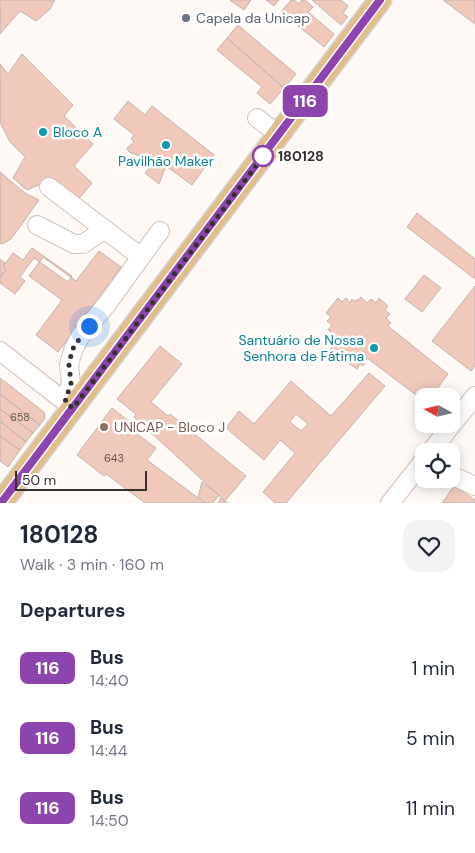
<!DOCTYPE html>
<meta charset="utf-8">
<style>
body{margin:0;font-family:"DM Sans",sans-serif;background:#f2f2f3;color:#1f2937;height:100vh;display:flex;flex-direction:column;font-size:19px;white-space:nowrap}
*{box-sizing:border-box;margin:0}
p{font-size:16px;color:#747a83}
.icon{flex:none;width:28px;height:28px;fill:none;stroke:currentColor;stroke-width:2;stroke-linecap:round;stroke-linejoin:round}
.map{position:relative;height:503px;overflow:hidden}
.drawer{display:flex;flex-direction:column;background:#fff;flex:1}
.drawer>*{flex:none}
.badge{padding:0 10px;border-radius:8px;font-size:18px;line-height:32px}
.needle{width:32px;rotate:278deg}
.controls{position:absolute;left:415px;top:388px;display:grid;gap:10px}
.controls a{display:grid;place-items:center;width:45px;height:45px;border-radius:10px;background:#fff;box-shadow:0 2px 12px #0003;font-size:25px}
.scale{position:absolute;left:15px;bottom:12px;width:132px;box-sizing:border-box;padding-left:5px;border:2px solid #352f2d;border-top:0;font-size:14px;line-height:18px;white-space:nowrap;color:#352f2d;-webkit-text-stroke:4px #fff;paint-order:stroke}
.you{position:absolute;width:25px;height:25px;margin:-12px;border:4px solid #fff;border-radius:50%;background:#1a73e8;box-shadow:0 0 0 8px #1a73e833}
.map>.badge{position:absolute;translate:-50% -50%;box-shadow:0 0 0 2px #fff}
h2{padding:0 20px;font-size:19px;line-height:45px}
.round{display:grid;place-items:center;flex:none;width:52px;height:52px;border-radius:15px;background:#f2f2f3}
.headline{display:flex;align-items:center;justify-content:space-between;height:85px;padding:0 20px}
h1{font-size:24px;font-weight:700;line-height:38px}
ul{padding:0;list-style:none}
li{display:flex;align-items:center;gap:15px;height:70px;padding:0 20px}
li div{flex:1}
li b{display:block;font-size:19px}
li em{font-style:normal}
li .badge{min-width:55px;font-weight:700;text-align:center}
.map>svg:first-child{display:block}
</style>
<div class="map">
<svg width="475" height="503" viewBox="0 0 475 503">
<rect width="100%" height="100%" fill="#fff9f6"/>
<path fill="#f1c9bb" stroke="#c3b4af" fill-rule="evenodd" d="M0 0H55L50 9 36 21 20 11 0 34Z
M230 0H251L244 10Z
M266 0H279L274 6Z
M291 0H294L299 4 302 0H305L313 7 308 12 334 34 324 47 281 12Z
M312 0H341L348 6 343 13 348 17 341 25Z
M443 0H475V24Z
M238 25 296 74 284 88 227 38Z
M227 38 284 88 270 104 257 93 262 87 217 50Z
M22 54 73 105 64 116 93 144 74 166 92 183 72 207 45 182 27 190 13 178 25 157 10 142 0 122V64L8 74Z
M128 101 145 115 152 106 214 155 192 185 166 166 159 184 145 173 150 167 137 162 140 156 129 152 127 148 134 142 131 139 134 135 114 119Z
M0 172 25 193 39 200 11 239 2 244 0 243Z
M417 213 475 259V279L407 227Z
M32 248 72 276 68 282 34 258 20 277 25 281 15 294 0 283V277L6 270 3 267 13 253 23 260Z
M99 251 121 267 58 352 36 335 62 300 29 276 43 257 76 281Z
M0 259 5 263 3 267 6 270 0 277Z
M424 275 441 288 422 312 405 299Z
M475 286V366L471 371 432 341Z
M361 297 367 303 371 299 376 303 379 298 388 306 385 310 390 314 386 318 391 323 388 326 448 374 432 396H424V401L367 358 363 366 360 364 357 369 330 350 333 346 330 343 334 338 330 336 332 332 328 330 332 325 327 321 331 317 326 313 338 298 342 302 346 298 350 303 352 299 356 302V300H359Z
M160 346 182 364 151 402 168 416 170 414 246 476 225 501 134 417 136 414 117 399Z
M369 373 385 386 286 503H275L263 492 295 453 280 440 264 460 226 428 239 411 254 424 291 381 331 416ZM296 414 308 424 301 431 290 422Z
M0 378 44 412 45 418 40 425 0 394Z
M0 394 40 425 33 433 0 409Z
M112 408 136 427 133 431 156 448 147 460 205 503H145L106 474 104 476 77 455Z
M0 409 33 433 26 442 0 421Z
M0 421 26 442 20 450 0 436Z
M0 436 20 450 8 467 0 461Z
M202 482 219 495 213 503H205L198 497Z
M454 486 475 500V503H442Z
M221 498 225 501 228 503H218Z"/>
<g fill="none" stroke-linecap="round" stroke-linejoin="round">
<g stroke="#d1c2bc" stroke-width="20">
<path id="minor" d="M257 118 279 135
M49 187 141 257
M37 225 74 244H83L105 229
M0 351 73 408
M65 402 71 383 69 365 73 350 80 337 107 304 160 231
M431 451 475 396
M451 475 475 486
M390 503 424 460"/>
</g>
<g stroke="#d7d5d5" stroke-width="25">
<path id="major" d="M1 503 380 0"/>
</g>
<use href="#minor" stroke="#fff" stroke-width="18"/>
<use href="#major" stroke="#e1be8a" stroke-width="22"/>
</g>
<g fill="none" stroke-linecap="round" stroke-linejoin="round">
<g stroke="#fff" stroke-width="11">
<path id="line" d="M1 503 380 0"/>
</g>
<use href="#line" stroke="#8e44ad" stroke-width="8"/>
<path stroke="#352f2d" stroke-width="5" stroke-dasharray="0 9" d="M89 326 80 338 72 350 69 365 71 383 65 402 73 408 268 150 263 156"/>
</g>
<circle fill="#6b7280" stroke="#fff" stroke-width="2" cx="186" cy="18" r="5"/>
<g fill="#0f9aa8" stroke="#fff" stroke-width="2">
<circle cx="43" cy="132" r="5"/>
<circle cx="166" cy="145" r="5"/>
<circle cx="374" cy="348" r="5"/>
</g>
<circle fill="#fff" stroke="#8e44ad" stroke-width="2.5" cx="263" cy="156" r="10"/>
<circle fill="#8d6e63" stroke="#fff" stroke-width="2" cx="104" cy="427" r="5"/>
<g text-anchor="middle" stroke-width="5" stroke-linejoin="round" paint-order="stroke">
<g font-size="11" fill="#645650">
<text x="20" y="421">658</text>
<text x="114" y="462">643</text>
</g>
<g font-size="14" fill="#5b616d" stroke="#fff" text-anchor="start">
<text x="196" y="23">Capela da Unicap</text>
</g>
<g font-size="14" fill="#0d838f" stroke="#fff" text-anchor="start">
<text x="53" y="137">Bloco A</text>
<text x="166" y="166" text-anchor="middle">Pavilhão Maker</text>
<text x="364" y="345" text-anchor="end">Santuário de Nossa<tspan x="364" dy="16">Senhora de Fátima</tspan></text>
</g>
<g font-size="14" font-weight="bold" fill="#352f2d" stroke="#fff" text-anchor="start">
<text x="278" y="161">180128</text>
</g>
<g font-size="14" fill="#785e54" stroke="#fff" text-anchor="start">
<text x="114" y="432">UNICAP - Bloco J</text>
</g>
</g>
</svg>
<div class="controls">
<a><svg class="needle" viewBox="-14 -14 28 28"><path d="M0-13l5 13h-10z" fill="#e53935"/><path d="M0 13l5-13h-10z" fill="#747a83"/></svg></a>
<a><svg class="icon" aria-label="locate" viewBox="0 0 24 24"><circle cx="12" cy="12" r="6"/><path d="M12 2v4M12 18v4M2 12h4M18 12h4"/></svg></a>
</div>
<div class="scale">50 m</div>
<div class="you" style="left:89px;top:326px"></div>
<b class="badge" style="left:305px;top:101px;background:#8e44ad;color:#fff">116</b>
</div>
<section class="drawer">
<div class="headline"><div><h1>180128</h1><p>Walk · 3 min · 160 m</p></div><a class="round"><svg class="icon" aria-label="heart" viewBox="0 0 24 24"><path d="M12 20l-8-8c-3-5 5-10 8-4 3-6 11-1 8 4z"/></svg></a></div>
<h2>Departures</h2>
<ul>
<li><span class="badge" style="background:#8e44ad;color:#fff">116</span><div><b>Bus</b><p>14:40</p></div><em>1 min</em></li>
<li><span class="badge" style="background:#8e44ad;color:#fff">116</span><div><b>Bus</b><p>14:44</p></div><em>5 min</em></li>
<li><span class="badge" style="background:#8e44ad;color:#fff">116</span><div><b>Bus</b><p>14:50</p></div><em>11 min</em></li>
</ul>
</section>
